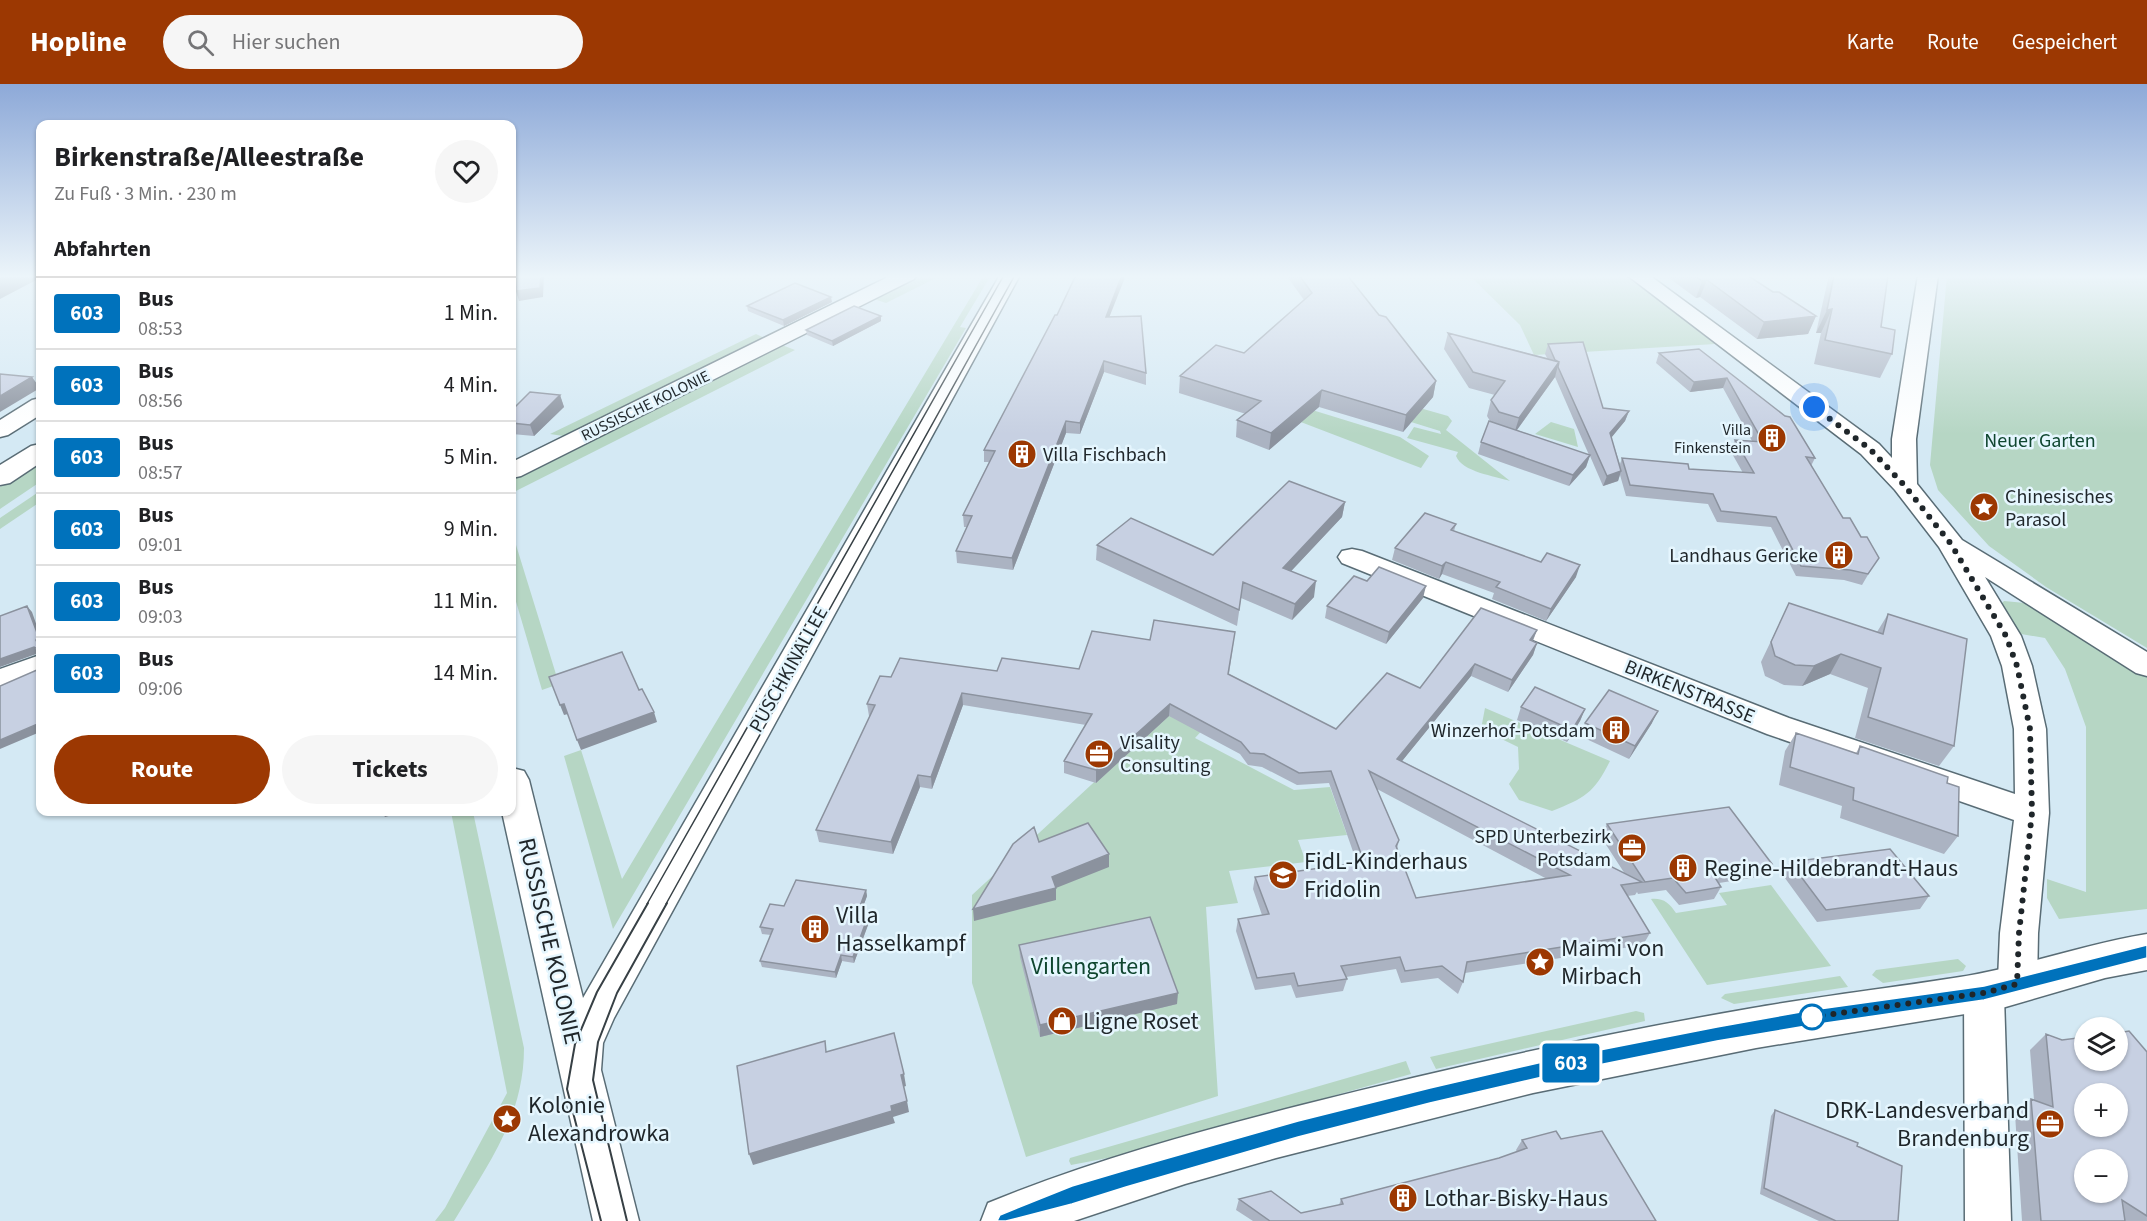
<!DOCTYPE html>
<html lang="de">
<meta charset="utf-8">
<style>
body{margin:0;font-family:"Source Sans 3",sans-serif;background:#f6f6f6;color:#202124;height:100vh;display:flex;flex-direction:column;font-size:22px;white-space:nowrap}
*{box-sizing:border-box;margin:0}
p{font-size:20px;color:#757577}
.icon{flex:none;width:33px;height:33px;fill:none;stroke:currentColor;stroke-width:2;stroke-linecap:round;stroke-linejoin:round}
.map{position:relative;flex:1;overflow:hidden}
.sheet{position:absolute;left:36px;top:36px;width:480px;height:696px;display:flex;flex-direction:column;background:#fff;border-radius:12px;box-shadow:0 2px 4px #0004}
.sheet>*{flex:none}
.badge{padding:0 12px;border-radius:4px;font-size:21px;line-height:39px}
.controls{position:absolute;left:2074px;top:933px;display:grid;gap:12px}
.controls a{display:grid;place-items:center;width:54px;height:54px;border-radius:50%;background:#fff;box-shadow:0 2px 4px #0004;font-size:30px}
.you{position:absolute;width:30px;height:30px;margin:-15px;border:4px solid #fff;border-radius:50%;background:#1a73e8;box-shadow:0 0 0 9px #1a73e833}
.map>.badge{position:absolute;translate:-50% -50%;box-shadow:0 0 0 3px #fff}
h2{padding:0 18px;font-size:22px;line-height:54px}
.round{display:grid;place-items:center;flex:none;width:63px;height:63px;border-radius:32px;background:#f6f6f6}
.head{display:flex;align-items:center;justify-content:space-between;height:102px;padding:0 18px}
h1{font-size:28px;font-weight:700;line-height:45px}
.cta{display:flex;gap:12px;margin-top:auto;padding:12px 18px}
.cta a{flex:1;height:69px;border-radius:36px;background:#9c3802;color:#fff;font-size:24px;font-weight:700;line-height:69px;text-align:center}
.cta a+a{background:#f6f6f6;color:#202124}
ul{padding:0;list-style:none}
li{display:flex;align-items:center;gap:18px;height:72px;padding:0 18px;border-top:2px solid #e0e0e0}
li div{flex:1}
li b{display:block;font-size:22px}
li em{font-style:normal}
li .badge{min-width:66px;font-weight:700;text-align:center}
header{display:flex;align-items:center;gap:36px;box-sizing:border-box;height:84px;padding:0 30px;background:#9c3802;color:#fff}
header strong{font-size:28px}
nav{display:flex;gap:33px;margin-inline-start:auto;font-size:21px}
.search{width:420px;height:54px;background:#f6f6f6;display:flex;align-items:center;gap:15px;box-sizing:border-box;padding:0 21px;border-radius:33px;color:#757577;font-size:22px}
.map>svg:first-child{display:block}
</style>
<header>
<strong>Hopline</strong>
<div class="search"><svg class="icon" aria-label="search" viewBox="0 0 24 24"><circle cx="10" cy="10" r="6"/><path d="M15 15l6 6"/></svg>Hier suchen</div>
<nav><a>Karte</a><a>Route</a><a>Gespeichert</a></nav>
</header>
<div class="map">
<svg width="2147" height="1137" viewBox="0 0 2147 1137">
<rect width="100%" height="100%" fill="#d4e9f4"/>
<path fill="#b6d6c4" d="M922 191H942L886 219 874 215Z
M984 191H991L960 243 966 244 613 845 564 672 581 666 622 795Z
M1469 191H1626L1715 260 1534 271 1520 241Z
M1947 191H2147V564L2046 503 1989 462 1938 406 1930 381Z
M756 250 767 255 570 353 550 350Z
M782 261 795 266 512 409V395Z
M1199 299 1270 313 1400 353 1429 372 1421 384Z
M1381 313 1448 332 1452 337 1446 346 1510 397C1495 392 1462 388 1456 372L1458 368 1407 354 1414 343 1441 350 1440 347 1411 338Z
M1551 338 1574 345 1578 363 1535 350Z
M40 377V398L0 425V403Z
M40 407V418L0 445V434Z
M512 448 559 600 542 606 512 504Z
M2004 517 2025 519 2147 593V825L2059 835 2047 814V795L2086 808V643L2065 585 2045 554 2015 549 1999 522Z
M1183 616 1223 624 1195 654 1294 706 1330 703 1347 751 1298 756 1306 778 1229 787 1238 819 1206 823 1218 1012 1026 1073 972 899V811Z
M1485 624 1610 677C1594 709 1585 714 1552 727L1519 716 1509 700 1519 685 1518 663 1481 645Z
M451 728H473L524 964C524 1033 488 1080 454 1137H435L445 1124 507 1009Z
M1771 801 1831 882 1707 901 1651 815C1664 814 1669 819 1676 829L1727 821 1719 809Z
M1958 875 1966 882 1963 887 1883 899 1872 891 1876 886Z
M1840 892 1848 903 1734 920 1721 914 1725 910Z
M1636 927 1644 929 1645 937 1436 985 1430 973Z
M1406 977 1411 990 1118 1072 1071 1081 1069 1077 1070 1074Z"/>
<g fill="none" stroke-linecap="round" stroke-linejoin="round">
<g stroke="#596c75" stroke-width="3">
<path id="street" d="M892 191H917L914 195 521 392 512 394V378Z
M1000 191H1020L614 934 603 959 601 986 639 1137H593L502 728H512V684L524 687 529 696 583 914Z
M1627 191H1649L1879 360 1892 374V355L1918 191H1938L1916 355 1917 400 1962 456 2147 568V592L2136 589 1985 493 2021 552 2032 582 2046 645 2049 729 2038 849 2037 900 2031 912 2017 917 2004 912 2011 1137H1965L1964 909 1970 897 1984 892 1998 896 2000 849 2014 736 1767 650 1342 479 1338 473 1342 467 1352 465 1362 467 1789 634 2015 710 2014 645 2002 582 1991 552 1939 463 1895 406 1861 370Z
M40 314V331L8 351 0 353V336L32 316Z
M40 571V592L0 608V585Z"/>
</g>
<g stroke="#596c75" stroke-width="3">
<path id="secondary" d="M2147 850V886L2105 894 2002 924 1756 964 1533 1009 1276 1074 1185 1100 1074 1137H981L988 1119C1090 1077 1196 1048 1302 1021 1451 983 1602 950 1753 924 1822 912 1891 904 1960 893 2024 883 2084 860 2147 850Z"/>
</g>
<g stroke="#596c75" stroke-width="3">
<path id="primary" d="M40 360V379L10 399 0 401V381L31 362Z"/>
</g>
<use href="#street" fill="#fff" fill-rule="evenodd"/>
<use href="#secondary" fill="#fff" fill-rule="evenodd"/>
<use href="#primary" fill="#fff" fill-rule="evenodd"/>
<path stroke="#374045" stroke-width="1.5" d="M647 820 1004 191
M666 820 1015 191"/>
<path stroke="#374045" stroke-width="2" d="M601 1137 567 1005 575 960 597 908 648 819
M627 1137 593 996 598 958 617 909 667 819"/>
</g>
<path fill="#abb3c2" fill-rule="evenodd" d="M1185 191H1228L1186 193Z
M1286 191H1349V193L1379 231 1436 297 1433 313 1403 348 1319 323 1269 366 1236 353 1237 336 1246 330 1179 309 1180 292 1244 269 1304 216Z
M1665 191H1747L1773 208 1816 232 1808 250 1757 255 1700 213 1696 214Z
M1829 191H1888L1881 243 1892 270 1880 294 1814 280 1821 249H1816Z
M832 218 784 242 748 227 747 222Z
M1057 231 1110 233 1146 289V301L1104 288 1080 350 1066 349 1013 486 957 479 956 467 967 443H964L963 431 989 378H984V366Z
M881 232V237L833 262 807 251 806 246Z
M1448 249 1547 274 1545 270 1548 260 1603 324 1629 327 1625 337 1611 353 1620 380 1622 374 1689 385 1743 389 1730 366 1735 356 1752 357 1723 304 1690 308 1656 279 1659 269 1699 265 1815 374 1811 382 1872 484 1862 501 1844 496 1796 492 1771 443 1717 438 1708 420 1626 412 1620 391 1618 397 1603 402 1590 372 1586 383 1569 402 1478 370 1481 358 1490 337 1487 332 1491 316 1495 311 1469 304 1444 265ZM1555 293 1589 371 1517 346Z
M560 311 564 323 534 352 512 350V326Z
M1345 418 1342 433 1291 487 1314 513 1292 536 1241 514 1237 542 1096 476 1097 461 1213 471Z
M1456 440 1454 447 1576 493 1546 537 1492 515 1494 509 1442 490 1439 495 1392 476 1395 464Z
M1367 497 1423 514 1386 560 1325 534 1327 522Z
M1789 519 1877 548 1888 530 1954 662 1939 682 1855 654 1868 604 1830 590 1802 602 1784 601 1765 592 1761 578Z
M1537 546 1533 557 1537 559 1533 571 1508 608 1471 592 1402 677 1625 790 1601 753 1607 740 1772 780 1764 792 1719 799 1721 803 1714 815 1679 821 1666 806 1638 810 1637 808 1635 811 1627 812 1650 849 1643 861 1465 889 1463 898 1458 910 1438 894 1401 899 1396 885 1346 893 1347 895 1343 907 1296 914 1291 901 1255 906 1236 847 1238 835 1262 831 1253 805 1255 793 1357 779 1329 699 1297 701 1262 683 1248 681 1240 670 1169 632 1096 699 1064 689V677L1086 641 963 621 932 705 920 703 893 770 819 758 816 746 870 632H869L867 620 891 593 997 587 1079 585 1150 556 1235 548 1229 590 1336 645ZM1377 705 1547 795 1416 814 1397 765 1399 756Z
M1521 623 1585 625 1580 637 1567 658 1517 636Z
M1585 639H1652L1629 675 1580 652Z
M1796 649 1856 669 1860 662 1947 699 1958 752 1944 770 1840 734 1842 722 1779 701 1785 667Z
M1790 778 1929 812 1920 825 1817 838 1782 790Z
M866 806 867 812 859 834 868 841 854 879 842 877 836 894 762 883 760 877 771 851 762 850 760 843 784 822Z
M1019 861 1177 920 1040 953 1020 873Z
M2046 950 2062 956 2147 968V1137H2022L2015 1030 2031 1015 2034 1016 2030 966Z
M1775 1026 1857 1062 1898 1137H1819L1760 1110 1771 1032Z
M1561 1055 1656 1137H1253L1236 1126 1239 1115 1301 1129 1339 1121 1341 1115 1499 1074 1517 1068 1516 1066 1522 1056Z"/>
<path fill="#8b929e" d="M0 191H40V194L0 215Z
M541 191H544L543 213 519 217 516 207Z
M1122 191H1126L1105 244 1106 233Z
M1707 196 1700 213 1696 214 1702 197Z
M831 213 832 218 784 242 783 236Z
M1832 225 1821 249H1816L1827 226Z
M881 232V237L833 262 832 257Z
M1816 232 1808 250 1757 255 1764 238Z
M1104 277V288L1080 350V339Z
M1559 278 1555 293 1514 350 1519 334Z
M32 293 40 304 0 328V312Z
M1727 294 1723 304 1690 308 1694 298Z
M1436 297 1433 313 1403 348 1406 331Z
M1322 306 1319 323 1269 366 1271 349Z
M560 311 564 323 534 352 530 341Z
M1629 327 1625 337 1607 359 1610 349Z
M1066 337V349L1013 486 1012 474Z
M1590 371 1586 383 1569 402 1573 391Z
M1621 387 1618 397 1603 402 1607 392Z
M1345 418 1342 433 1280 499 1283 484Z
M1446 478 1442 490 1439 495 1442 482Z
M1580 481 1576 493 1546 537 1551 525Z
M1316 497 1314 513 1292 536 1295 520Z
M1426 502 1423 514 1386 560 1389 548Z
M27 522 32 528 40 551V565L36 556Z
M1537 546 1532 558 1530 556Z
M1537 559 1533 571 1508 608 1512 596Z
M34 563 39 569 0 583V575Z
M1841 570 1830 590 1802 602 1814 582Z
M1475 580 1471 592 1394 687 1397 675Z
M962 609 963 621 932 705 931 693Z
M564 620 568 630 564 631 560 621Z
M1170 620 1169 632 1096 699V686Z
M1585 625 1580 637 1567 658 1572 646Z
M1658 627 1652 639 1629 675 1635 662Z
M654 628 657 638 581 666 577 656Z
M40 639V648L0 665V656Z
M918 691 920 703 893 770 891 758Z
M382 728H403L385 733Z
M1109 770V783L1056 804V816L974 837 973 825Z
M866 806 867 812 857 839 856 833Z
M867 835 868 841 854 879 853 873Z
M841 871 842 877 836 894 835 888Z
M1178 909 1177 920 1040 953V941Z
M904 990 906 1002 903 1003 901 991Z
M907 1017 909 1028 893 1033 895 1039 753 1081 749 1070Z"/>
<path fill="#c7d0e2" stroke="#8b929e" stroke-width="1.5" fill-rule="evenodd" d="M517 191H541L540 204 516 207Z
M1076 191H1122L1106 233 1141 232 1146 289 1104 277 1080 339 1066 337 1012 474 956 467 972 432 963 431 995 367 984 366 1055 231H1057Z
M1299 191H1347L1379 231 1386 233 1436 297 1406 331 1322 306 1271 349 1237 336 1261 317 1180 292 1216 261 1244 269 1312 209Z
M1694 191H1747L1773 208H1779L1816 232 1764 238 1707 196 1702 197Z
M1834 191H1888L1881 243 1895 246 1892 270 1825 256 1832 225 1827 226Z
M795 199 831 213 783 236 747 222Z
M854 222 881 232 832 257 806 246Z
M1448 249 1559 278 1519 334 1499 328 1491 316 1505 297 1473 288Z
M1583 258 1603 324 1629 327 1610 349 1621 387 1607 392 1558 283 1559 278 1555 276 1548 260Z
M1699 265 1785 332 1790 333 1815 374 1806 373 1843 434H1850L1861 453H1867L1879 474 1868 490 1850 486 1801 482 1776 433 1721 427 1713 410 1630 401 1622 374 1688 380 1689 385 1754 389 1735 356 1763 358 1727 294 1694 298 1659 269Z
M0 290 32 293 0 312Z
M530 308 560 311 530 341 512 339V326Z
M1489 337 1590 371 1573 391 1481 358Z
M1289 397 1345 418 1283 484 1316 497 1295 520 1243 498 1239 526 1097 461 1131 434 1213 471Z
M1425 429 1456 440 1451 446 1541 478 1547 469 1580 481 1551 525 1496 503 1500 498 1446 478 1442 482 1395 464Z
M1379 483 1426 502 1389 548 1327 522 1354 492 1367 497Z
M1789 519 1883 550 1888 530 1967 555 1954 662 1868 633 1881 584 1841 570 1814 582 1795 581 1775 572 1771 558Z
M27 522 39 554 36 556 40 565V639L0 656V602L37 586V565L34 563 0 575V532Z
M1481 524 1537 546 1530 556 1537 559 1512 596 1475 580 1397 675 1642 798 1621 801 1650 849 1467 878 1463 898 1442 882 1405 887 1400 873 1341 882 1347 895 1298 902 1294 889 1257 894 1238 835 1269 830 1255 793 1364 778 1331 687 1299 689 1264 670 1250 669 1241 658 1170 620 1096 686 1064 677 1092 630 962 609 931 693 918 691 891 758 816 746 875 621 867 620 880 592 891 593 900 574 997 587 1002 574 1079 585 1092 547 1150 556 1154 536 1235 548 1228 590 1336 645 1387 589 1420 604ZM1369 687 1570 791 1416 814 1396 762 1399 756Z
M622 568 639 606 642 605 654 628 577 656 564 620 560 621 549 593Z
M1535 603 1585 625 1572 646 1521 623Z
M1609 606 1658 627 1635 662 1585 639Z
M1796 649 1858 670 1860 662 1948 693 1947 699 1959 703 1958 752 1853 716 1854 704 1790 683Z
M1729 723 1772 780 1714 788 1717 792H1714L1721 803 1686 809 1673 794 1645 798 1607 740Z
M1088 739 1109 770 1052 793 1056 804 973 825 1013 760 1034 743 1039 758Z
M1890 765 1929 812 1826 826 1790 778Z
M796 796 866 806 856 833 867 835 853 873 841 871 835 888 760 877 773 845 760 843 770 820 784 822Z
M1150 833 1178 909 1040 941 1019 861Z
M2129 947 2147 968V1132L2122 1116 2125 1137H2041L2031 1015 2053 1023 2046 950 2062 956 2085 953V976H2118V949ZM2085 1010H2118V1042H2085ZM2085 1076H2118V1108H2085Z
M894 949 904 990 901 991 907 1017 891 1022 892 1027 749 1070 737 982 825 957 826 968Z
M1775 1026 1858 1059 1857 1062 1902 1082 1898 1137H1836L1764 1104Z
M1556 1047 1561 1055 1602 1047 1656 1137H1270L1239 1115 1271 1107 1301 1129 1343 1120 1341 1115 1499 1074 1527 1064 1522 1056Z"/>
<linearGradient id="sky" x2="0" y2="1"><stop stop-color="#8da9d8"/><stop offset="0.55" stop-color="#ecf5fa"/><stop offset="1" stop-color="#ecf5fa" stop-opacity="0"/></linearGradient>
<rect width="2147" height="350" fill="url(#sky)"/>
<path fill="#0072bc" stroke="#fff" stroke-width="1.5" d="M2147 861V874L1984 916 1812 941 1717 957 1564 988 1430 1019 1298 1053 1126 1103 1072 1120 1006 1137H997L1000 1131 1072 1102 1126 1086 1298 1037 1430 1004 1564 973 1717 943 1812 926 1984 902Z"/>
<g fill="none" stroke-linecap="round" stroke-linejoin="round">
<path stroke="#1f262a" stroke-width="6" stroke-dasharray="0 10.8" d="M1812 933 1984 909 2017 900 2019 849 2032 729 2030 645 2017 582 2006 552 1951 460 1904 401 1870 365 1814 323"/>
</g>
<defs>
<g id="building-disc" transform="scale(1.5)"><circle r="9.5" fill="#9c3802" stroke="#e5f6fe"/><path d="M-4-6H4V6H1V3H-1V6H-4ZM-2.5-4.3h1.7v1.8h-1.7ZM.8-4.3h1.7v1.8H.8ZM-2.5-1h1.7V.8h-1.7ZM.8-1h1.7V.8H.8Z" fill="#fff"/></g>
<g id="sight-disc" transform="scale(1.5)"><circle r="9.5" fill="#9c3802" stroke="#e5f6fe"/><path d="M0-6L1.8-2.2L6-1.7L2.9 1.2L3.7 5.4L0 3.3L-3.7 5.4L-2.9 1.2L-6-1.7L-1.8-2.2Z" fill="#fff"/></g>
<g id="office-disc" transform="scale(1.5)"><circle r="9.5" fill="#9c3802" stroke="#e5f6fe"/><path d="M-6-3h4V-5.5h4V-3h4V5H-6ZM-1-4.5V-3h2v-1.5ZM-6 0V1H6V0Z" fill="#fff"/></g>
<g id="school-disc" transform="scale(1.5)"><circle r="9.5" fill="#9c3802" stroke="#e5f6fe"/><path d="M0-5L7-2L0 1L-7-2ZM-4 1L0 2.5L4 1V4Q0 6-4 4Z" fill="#fff"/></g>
<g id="shop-disc" transform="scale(1.5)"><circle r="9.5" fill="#9c3802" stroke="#e5f6fe"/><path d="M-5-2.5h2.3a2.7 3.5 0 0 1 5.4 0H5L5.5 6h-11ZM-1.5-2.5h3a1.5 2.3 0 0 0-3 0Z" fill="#fff"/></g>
</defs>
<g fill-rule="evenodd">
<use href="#building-disc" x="1772" y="354"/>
<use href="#building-disc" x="1022" y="370"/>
<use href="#sight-disc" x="1984" y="423"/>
<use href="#building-disc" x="1839" y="471"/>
<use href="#building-disc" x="1616" y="646"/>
<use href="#office-disc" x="1099" y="670"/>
<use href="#office-disc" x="1632" y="764"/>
<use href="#building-disc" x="1683" y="784"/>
<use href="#school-disc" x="1283" y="791"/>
<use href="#building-disc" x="815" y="845"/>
<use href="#sight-disc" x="1540" y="878"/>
<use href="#shop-disc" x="1062" y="937"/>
<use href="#sight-disc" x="507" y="1035"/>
<use href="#office-disc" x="2050" y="1040"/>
<use href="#building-disc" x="1403" y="1114"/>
</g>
<circle fill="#fff" stroke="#0072bc" stroke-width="3" cx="1812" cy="933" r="12"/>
<g text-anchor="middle" stroke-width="5" stroke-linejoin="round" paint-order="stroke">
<g font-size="16" fill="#1f262a" stroke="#e5f6fe">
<text transform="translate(645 321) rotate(-26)" y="6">RUSSISCHE KOLONIE</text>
</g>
<g font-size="16" fill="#1f262a" stroke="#e5f6fe" text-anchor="end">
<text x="1751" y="351">Villa<tspan x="1751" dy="18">Finkenstein</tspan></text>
</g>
<g font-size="20" fill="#0f462f" stroke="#e5f6fe">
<text x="2040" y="363">Neuer Garten</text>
</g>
<g font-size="20" fill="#1f262a" stroke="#e5f6fe" text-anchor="start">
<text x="1043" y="377">Villa Fischbach</text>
<text x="2005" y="419">Chinesisches<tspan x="2005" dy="23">Parasol</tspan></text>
<text x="1818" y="478" text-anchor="end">Landhaus Gericke</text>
<text x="1595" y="653" text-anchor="end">Winzerhof-Potsdam</text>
<text x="1120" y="665">Visality<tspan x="1120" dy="23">Consulting</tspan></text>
<text x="1611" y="759" text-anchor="end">SPD Unterbezirk<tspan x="1611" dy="23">Potsdam</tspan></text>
</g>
<g font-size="20" fill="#1f262a" stroke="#e5f6fe">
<text transform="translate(788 585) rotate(-61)" y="7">PUSCHKINALLEE</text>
<text transform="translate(1690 607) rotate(22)" y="7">BIRKENSTRASSE</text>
</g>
<g font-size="24" fill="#1f262a" stroke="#e5f6fe" text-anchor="start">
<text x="1304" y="785">FidL-Kinderhaus<tspan x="1304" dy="28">Fridolin</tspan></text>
<text x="1704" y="792">Regine-Hildebrandt-Haus</text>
<text x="836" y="839">Villa<tspan x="836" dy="28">Hasselkampf</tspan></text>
<text x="1561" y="872">Maimi von<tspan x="1561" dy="28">Mirbach</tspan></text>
<text x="1083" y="945">Ligne Roset</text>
<text x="528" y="1029">Kolonie<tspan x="528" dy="28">Alexandrowka</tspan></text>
<text x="2029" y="1034" text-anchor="end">DRK-Landesverband<tspan x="2029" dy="28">Brandenburg</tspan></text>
<text x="1424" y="1122">Lothar-Bisky-Haus</text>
</g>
<g font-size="24" fill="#1f262a" stroke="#e5f6fe">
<text transform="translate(550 857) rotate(77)" y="8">RUSSISCHE KOLONIE</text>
</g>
<g font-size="24" fill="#0f462f" stroke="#e5f6fe">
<text x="1091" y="890">Villengarten</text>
</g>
</g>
</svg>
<div class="controls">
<a><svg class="icon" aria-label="layers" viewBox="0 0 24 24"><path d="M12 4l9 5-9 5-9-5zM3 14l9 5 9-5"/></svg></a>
<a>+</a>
<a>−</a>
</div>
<div class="you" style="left:1814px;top:323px"></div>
<b class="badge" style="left:1571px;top:979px;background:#0072bc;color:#fff">603</b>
<section class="sheet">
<div class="head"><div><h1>Birkenstraße/Alleestraße</h1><p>Zu Fuß · 3 Min. · 230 m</p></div><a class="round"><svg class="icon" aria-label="heart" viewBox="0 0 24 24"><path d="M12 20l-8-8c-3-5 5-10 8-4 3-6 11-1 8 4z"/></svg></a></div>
<h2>Abfahrten</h2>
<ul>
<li><span class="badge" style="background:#0072bc;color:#fff">603</span><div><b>Bus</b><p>08:53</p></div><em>1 Min.</em></li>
<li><span class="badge" style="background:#0072bc;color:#fff">603</span><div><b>Bus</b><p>08:56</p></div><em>4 Min.</em></li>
<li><span class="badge" style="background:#0072bc;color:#fff">603</span><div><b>Bus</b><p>08:57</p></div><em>5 Min.</em></li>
<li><span class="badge" style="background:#0072bc;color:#fff">603</span><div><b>Bus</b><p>09:01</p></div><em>9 Min.</em></li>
<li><span class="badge" style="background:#0072bc;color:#fff">603</span><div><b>Bus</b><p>09:03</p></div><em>11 Min.</em></li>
<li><span class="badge" style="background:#0072bc;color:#fff">603</span><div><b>Bus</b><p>09:06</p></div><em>14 Min.</em></li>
</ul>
<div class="cta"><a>Route</a><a>Tickets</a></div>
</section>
</div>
